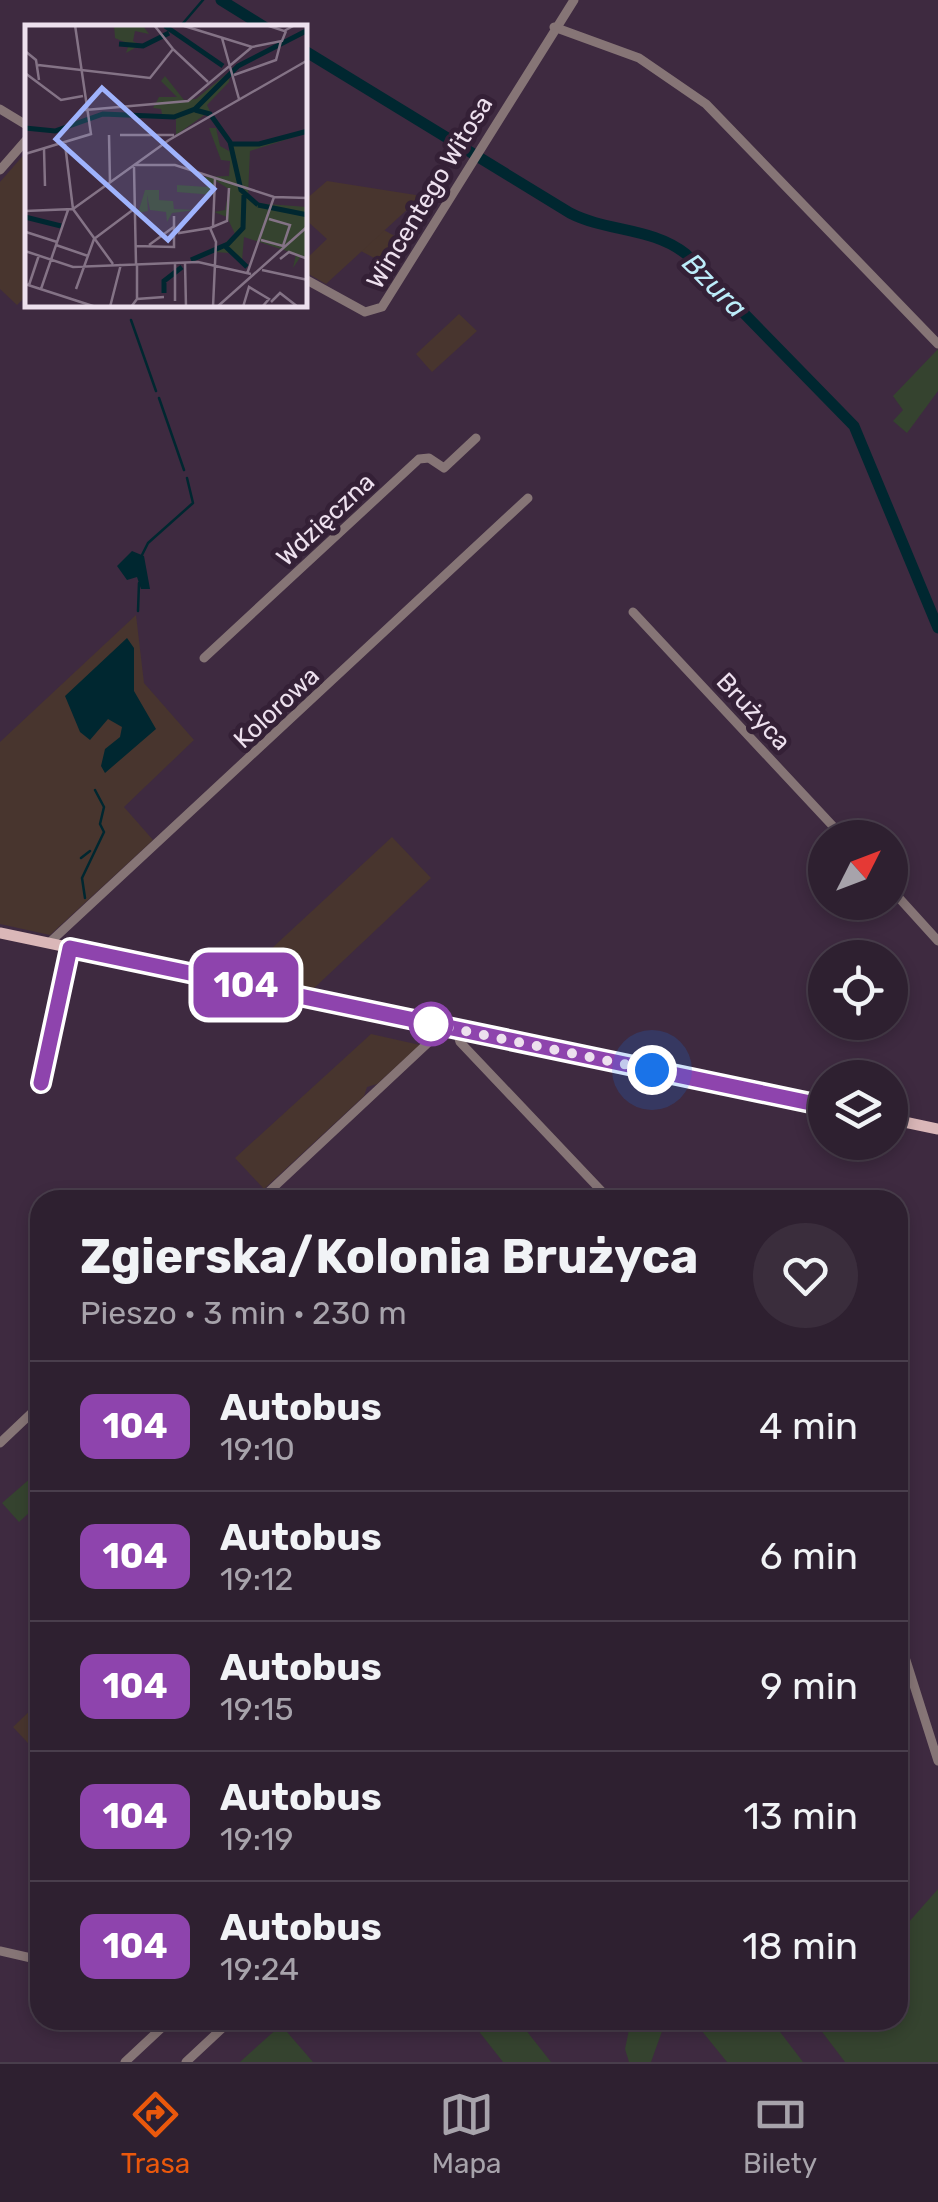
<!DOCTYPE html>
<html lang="pl">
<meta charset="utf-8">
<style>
body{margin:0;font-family:Rubik,sans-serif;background:#3a2d3c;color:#f1f3f6;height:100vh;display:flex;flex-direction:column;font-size:38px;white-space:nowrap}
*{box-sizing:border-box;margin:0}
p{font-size:32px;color:#a7a3ab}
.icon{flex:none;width:55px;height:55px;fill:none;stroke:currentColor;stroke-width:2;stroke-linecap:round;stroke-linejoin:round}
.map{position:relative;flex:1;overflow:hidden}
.drawer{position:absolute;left:30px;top:1190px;width:878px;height:840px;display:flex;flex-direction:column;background:#2e2030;border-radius:30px;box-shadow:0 5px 15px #0003,0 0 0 2px #493e4c}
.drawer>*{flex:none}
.badge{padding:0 20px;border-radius:15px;font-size:35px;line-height:65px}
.needle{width:65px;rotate:48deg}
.buttons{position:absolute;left:808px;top:820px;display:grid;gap:20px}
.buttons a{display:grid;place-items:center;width:100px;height:100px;border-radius:50%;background:#2e2030;box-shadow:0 5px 15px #0003,0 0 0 2px #493e4c;font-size:50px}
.you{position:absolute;width:50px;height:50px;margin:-25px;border:8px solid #fff;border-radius:50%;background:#1a73e8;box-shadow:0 0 0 15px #1a73e833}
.map>.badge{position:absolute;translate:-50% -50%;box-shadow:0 0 0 5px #fff}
.round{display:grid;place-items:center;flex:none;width:105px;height:105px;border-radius:52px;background:#3a2d3c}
.summary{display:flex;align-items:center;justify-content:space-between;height:170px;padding:0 50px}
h1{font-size:48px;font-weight:700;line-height:75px}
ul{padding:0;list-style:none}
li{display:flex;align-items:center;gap:30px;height:130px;padding:0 50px;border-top:2px solid #493e4c}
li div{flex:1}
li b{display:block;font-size:38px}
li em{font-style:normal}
li .badge{min-width:110px;font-weight:700;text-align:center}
.tabs{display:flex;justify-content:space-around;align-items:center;height:140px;border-top:2px solid #493e4c;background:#2e2030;font-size:28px;color:#a7a3ab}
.tabs a{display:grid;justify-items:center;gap:5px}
.tabs .on{color:#ea580c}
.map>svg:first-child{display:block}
</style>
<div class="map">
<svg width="938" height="2062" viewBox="0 0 938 2062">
<rect width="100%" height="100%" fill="#3e2a40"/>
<path fill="#48352d" d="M384 230 407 243 393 268 361 251Z"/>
<path fill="#48352e" d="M27 151V295L17 305 0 289V182Z
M327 181 422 196 326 284 305 272V260L327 239 305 219V200Z
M459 314 477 331 432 372 416 354Z
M136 615 144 683 194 740 124 807 153 840 50 935 0 924V742Z
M392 837 431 878 311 991 243 975Z
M371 1034 420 1045 377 1084 367 1087 364 1096 264 1189 235 1158Z
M40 1701V1756L13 1727Z"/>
<path fill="#35432f" d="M938 349V391L907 433 893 421 903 410 893 396Z
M40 1470V1503L19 1522 2 1503Z
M938 1889V2062H845L813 2020H898V1978H907L900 1932Z
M470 2020H518L551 2062H503Z
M631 2020 665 2023 651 2062H629L625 2049Z
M693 2020H771L803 2062H727Z
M281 2025 313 2062H240Z"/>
<path fill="#002730" d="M132 551 144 556 150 589H141L137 577 127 580 117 566Z
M127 638 134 648V691L156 729 105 773 101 766 105 749 120 737 122 727 108 719 90 740 80 732 65 696Z"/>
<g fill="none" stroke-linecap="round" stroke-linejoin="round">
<path stroke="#002730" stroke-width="2.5" d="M179 28 203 0
M131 320 156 391
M159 398 184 470
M142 555 148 543 193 503 187 478
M138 611 139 583
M81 858 90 851
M85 898 82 878 104 832 100 824 104 807 95 790"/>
<path stroke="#002730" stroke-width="11" d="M221 0 266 28
M305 51 570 213C607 232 652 227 686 254L854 426 938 628"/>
<path stroke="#867576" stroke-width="9" d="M554 27 639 58 706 104 938 344
M0 109 28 126
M0 170 28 138
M305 279 365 312 382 307 574 0
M633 612 844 838
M204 658 419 459 429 458 444 468 476 438
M890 888 938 941
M49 943 528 498
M456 1029 460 1042 610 1200
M41 1083 70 948
M260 1200 445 1027
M0 1443 40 1405
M898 1635 938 1761
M0 1951 40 1960
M125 2062 170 2020
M186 2062 231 2020"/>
<path stroke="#dab7b8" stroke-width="11" d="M0 933 825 1106
M890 1119 938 1129"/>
</g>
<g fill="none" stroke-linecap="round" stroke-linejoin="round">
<g stroke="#fff" stroke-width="22">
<path id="line" d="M41 1083 70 948 825 1106"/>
</g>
<use href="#line" stroke="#8e44ad" stroke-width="15"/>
<path stroke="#ede0ee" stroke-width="10" stroke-dasharray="0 18" d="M431 1024 652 1070"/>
</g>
<circle fill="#fff" stroke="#8e44ad" stroke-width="5" cx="431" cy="1024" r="20"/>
<g text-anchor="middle" stroke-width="10" stroke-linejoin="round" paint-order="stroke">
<g font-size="25" fill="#ede0ee" stroke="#342036">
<text transform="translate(429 192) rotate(-59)" y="9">Wincentego Witosa</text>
<text transform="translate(325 519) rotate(-43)" y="9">Wdzięczna</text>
<text transform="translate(276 707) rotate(-43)" y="9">Kolorowa</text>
<text transform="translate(754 711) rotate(47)" y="9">Brużyca</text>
</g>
<g font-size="28" font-style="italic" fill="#bcedfa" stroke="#342036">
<text transform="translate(715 285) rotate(45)" y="10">Bzura</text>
</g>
</g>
<g transform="translate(25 25)">
<rect width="282" height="282" fill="#3e2a40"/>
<path d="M89 0 118 1 124 9 110 6 108 16 115 20 101 28 104 19 90 13ZM205 46 204 57 182 80 185 86 151 110V93L138 94 136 84 128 83 134 72H152L136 56 140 51 159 75 171 74ZM282 99V108L225 126 223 170 229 178 282 182V234L276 231 268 243 271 229 219 212 217 236 202 222 204 228 190 227 210 209 202 192 189 187 200 185 204 164 191 156 189 170 152 167V160L182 162 180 152 204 151 205 136 196 135 184 103H191L195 121 204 126 206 118 235 119 281 106ZM120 165H134V175L148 176 149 184 171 185 147 188 142 197 141 187 125 185 122 170 123 186 113 188Z" fill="#35432f"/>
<path fill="none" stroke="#002730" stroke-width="5" d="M140 1 198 41M94 19 118 21 144 8M170 85 185 89 205 117 216 165 233 180M0 103 30 106 78 89 149 92 170 84 213 41 283 5M206 119H234L283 106M233 180 283 190M0 192 36 201M200 221 222 242M166 235 203 219 218 203 219 170M139 268V256L157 242"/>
<path fill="none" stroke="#847386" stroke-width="2.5" d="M129 0 148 24M156 0 227 22 257 16 261 6M241 0 259 6 270 0M197 13 214 74M0 26 11 35 14 55M13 40 125 53 148 24 183 57M0 48 36 75 58 71M209 50 251 35 256 16M60 85 163 76 227 22M84 110 85 158M95 110H149M40 119 48 184 88 239M19 124 20 161M0 129 66 109 50 0M110 140H150L249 172 283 173M109 142 111 239M0 186 48 184 144 115 283 35M188 201 190 154M152 202 154 208 185 203M1 207 32 217M236 215 258 221 265 200 244 194M31 220 63 231M124 220 150 201M110 221 149 222V191M0 226 48 242 173 237 226 249M255 234 264 227 283 234M150 237V276M160 237 161 282M112 239V274M237 245 283 255M222 249 249 172M0 259 71 282M4 260 14 230M16 264 43 185M51 264 69 214 109 184M246 277 255 268 273 282M85 282 96 239M106 282 112 274 139 272M188 282 191 217 185 203 202 196 204 163M192 282 283 201M218 282 224 262 244 274 237 282"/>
<path fill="#9fb3fd" fill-opacity="0.15" stroke="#9fb3fd" stroke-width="5" d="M77 63 189 164 143 215 31 114Z"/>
<rect width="282" height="282" fill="none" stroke="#ede0ee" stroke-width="5"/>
</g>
</svg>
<div class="buttons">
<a><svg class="needle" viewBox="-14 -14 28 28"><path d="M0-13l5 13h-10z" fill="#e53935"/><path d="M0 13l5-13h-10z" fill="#a7a3ab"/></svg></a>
<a><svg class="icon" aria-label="locate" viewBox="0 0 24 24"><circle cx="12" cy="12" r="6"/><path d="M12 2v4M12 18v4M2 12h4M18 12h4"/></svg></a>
<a><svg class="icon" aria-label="layers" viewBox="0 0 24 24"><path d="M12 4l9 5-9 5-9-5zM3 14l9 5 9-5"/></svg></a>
</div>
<div class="you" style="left:652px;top:1070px"></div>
<b class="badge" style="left:246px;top:985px;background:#8e44ad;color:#fff">104</b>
<section class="drawer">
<div class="summary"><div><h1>Zgierska/Kolonia Brużyca</h1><p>Pieszo · 3 min · 230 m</p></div><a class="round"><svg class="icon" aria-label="heart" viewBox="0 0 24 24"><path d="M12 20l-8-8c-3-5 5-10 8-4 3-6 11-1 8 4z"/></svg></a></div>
<ul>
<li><span class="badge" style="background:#8e44ad;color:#fff">104</span><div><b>Autobus</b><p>19:10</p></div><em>4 min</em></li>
<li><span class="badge" style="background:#8e44ad;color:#fff">104</span><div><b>Autobus</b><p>19:12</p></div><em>6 min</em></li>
<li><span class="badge" style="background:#8e44ad;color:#fff">104</span><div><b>Autobus</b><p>19:15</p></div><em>9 min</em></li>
<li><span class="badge" style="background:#8e44ad;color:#fff">104</span><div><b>Autobus</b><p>19:19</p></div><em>13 min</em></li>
<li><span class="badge" style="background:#8e44ad;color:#fff">104</span><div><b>Autobus</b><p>19:24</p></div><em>18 min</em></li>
</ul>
</section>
</div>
<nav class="tabs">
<a class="on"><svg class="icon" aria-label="directions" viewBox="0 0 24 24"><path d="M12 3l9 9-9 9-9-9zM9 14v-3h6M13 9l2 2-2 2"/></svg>Trasa</a>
<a><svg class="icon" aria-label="map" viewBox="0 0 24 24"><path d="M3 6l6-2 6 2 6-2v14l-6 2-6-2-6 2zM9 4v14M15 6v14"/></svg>Mapa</a>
<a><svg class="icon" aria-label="tickets" viewBox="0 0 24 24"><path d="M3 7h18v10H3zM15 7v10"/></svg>Bilety</a>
</nav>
